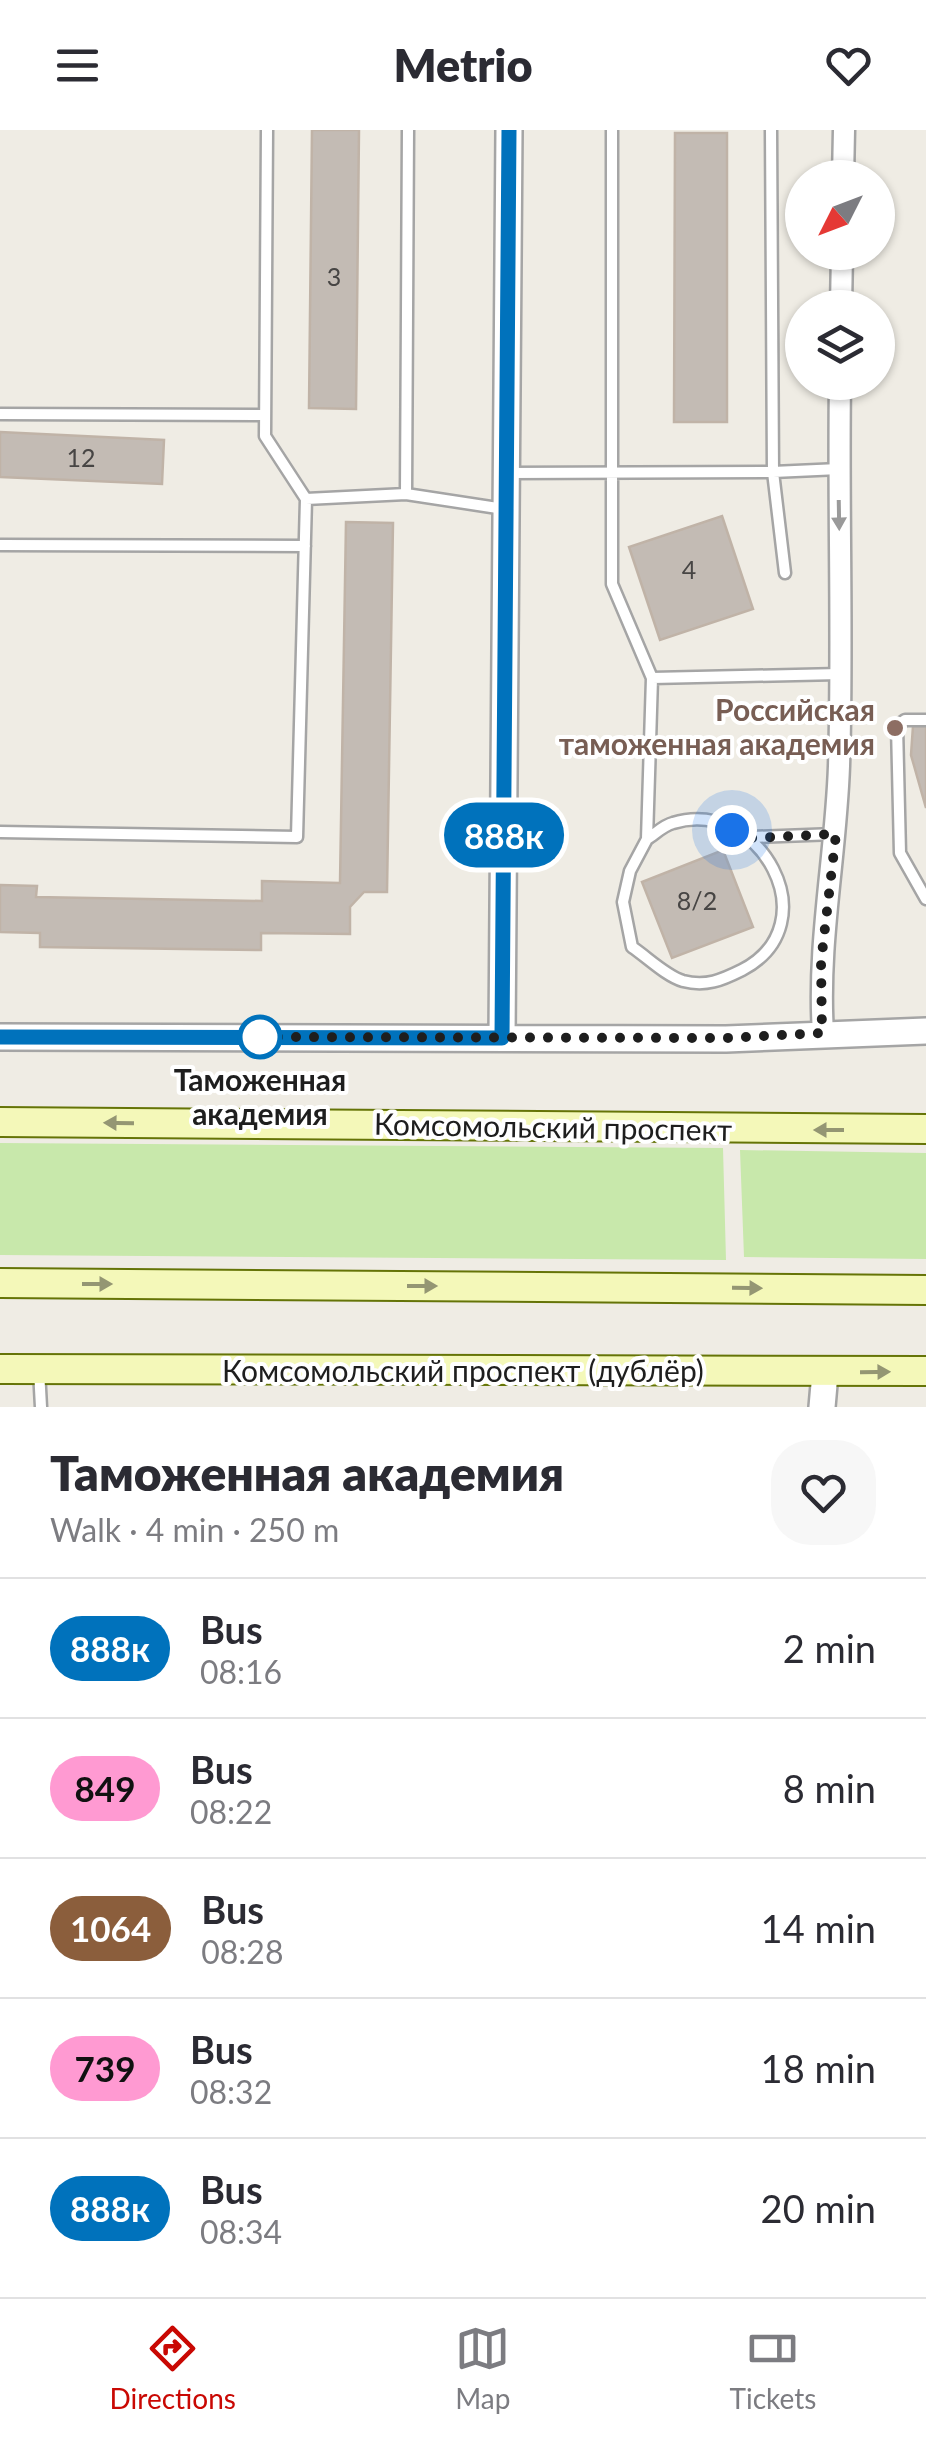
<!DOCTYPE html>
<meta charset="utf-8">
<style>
body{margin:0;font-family:Lato,sans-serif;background:#f7f7f7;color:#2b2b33;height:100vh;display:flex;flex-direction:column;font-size:38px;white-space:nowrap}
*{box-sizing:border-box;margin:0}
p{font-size:32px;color:#7c7c81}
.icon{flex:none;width:55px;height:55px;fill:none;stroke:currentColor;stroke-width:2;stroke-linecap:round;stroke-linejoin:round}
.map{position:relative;height:1277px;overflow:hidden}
.sheet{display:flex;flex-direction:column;background:#fff;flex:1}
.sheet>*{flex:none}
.badge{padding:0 20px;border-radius:32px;font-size:35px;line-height:65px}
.needle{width:65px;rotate:228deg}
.fabs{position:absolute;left:785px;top:30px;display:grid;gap:20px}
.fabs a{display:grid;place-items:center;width:110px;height:110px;border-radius:50%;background:#fff;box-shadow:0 2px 8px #0004;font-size:50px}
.you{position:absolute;width:50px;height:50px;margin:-25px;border:8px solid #fff;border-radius:50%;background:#1a73e8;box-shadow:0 0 0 15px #1a73e833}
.map>.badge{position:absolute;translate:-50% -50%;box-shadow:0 0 0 5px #fff}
.round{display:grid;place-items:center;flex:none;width:105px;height:105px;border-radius:40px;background:#f7f7f7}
.overview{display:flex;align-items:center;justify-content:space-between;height:170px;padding:0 50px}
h1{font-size:48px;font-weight:800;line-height:75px}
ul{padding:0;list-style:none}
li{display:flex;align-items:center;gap:30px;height:140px;padding:0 50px;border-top:2px solid #e1e1e2}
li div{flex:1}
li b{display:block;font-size:38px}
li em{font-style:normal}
li .badge{min-width:110px;font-weight:700;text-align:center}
header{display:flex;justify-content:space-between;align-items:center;height:130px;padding:0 50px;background:#fff;font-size:45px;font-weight:800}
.menu{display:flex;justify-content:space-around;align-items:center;height:140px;border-top:2px solid #e1e1e2;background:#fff;font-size:28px;color:#7c7c81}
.menu a{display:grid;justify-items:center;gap:5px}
.menu .active{color:#c90803}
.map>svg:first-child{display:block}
</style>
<header><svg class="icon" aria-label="menu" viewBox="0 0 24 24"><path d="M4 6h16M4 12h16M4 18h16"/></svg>Metrio<svg class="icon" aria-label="heart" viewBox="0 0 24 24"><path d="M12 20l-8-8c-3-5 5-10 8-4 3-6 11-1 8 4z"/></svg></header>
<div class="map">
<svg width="926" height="1277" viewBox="0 0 926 1277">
<rect width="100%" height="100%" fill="#efece4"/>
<path fill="#c8e8ab" d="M0 1013 723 1018 726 1130 0 1125Z
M740 1020 926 1023V1129L744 1127Z"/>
<path fill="#c3bbb4" stroke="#c0b3a7" stroke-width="2.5" d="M312 0H359L356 279 309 278Z
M675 3H727V292H674Z
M0 302 164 310 162 354 0 347Z
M722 386 753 479 660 510 629 417Z
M346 392 393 393 387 762H364L350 777V804L261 803V820L40 817V803L0 802V755L37 756 36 767 262 771V751L340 753Z
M913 596H926V678L911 625Z
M723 720 753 797 672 828 642 752Z"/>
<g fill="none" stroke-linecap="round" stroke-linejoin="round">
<g stroke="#a5a5a5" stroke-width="15">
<path id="service" d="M612 0V454L652 548 840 544
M0 284 265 285
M506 343 773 342 771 0
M406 364 408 0
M306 369 406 364 504 379
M0 415 305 416
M785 443 773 342 839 339
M926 590H905L897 596 900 723 926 769
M0 702 297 707 306 369 265 306 267 0
M752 707 835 704
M647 709C655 704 664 695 673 693 759 666 831 794 742 840 722 850 706 857 683 851 666 846 647 827 632 817L623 772 630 741 647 709 652 548
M39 1240 41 1277"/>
</g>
<g stroke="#a5a5a5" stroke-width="25">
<path id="minor" d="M843 48 844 0
M841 178 842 122
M823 903C817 814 836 725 839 636 843 508 838 380 840 252"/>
</g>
<g stroke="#a5a5a5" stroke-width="30">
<path id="tertiary" d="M0 907 726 909 926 901
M502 907 509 0
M822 1277 825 1243"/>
</g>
<g stroke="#657407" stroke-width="32">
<path id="secondary" d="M0 992 926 999
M0 1153 926 1160
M0 1239 926 1241"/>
</g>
<use href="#service" stroke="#fff" stroke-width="10"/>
<use href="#minor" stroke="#fff" stroke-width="20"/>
<use href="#tertiary" stroke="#fff" stroke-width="25"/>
<use href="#secondary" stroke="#f4f8b9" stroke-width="28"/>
</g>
<defs><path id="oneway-solid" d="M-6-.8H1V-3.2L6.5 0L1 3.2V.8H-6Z" transform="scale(2.5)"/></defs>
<use fill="#9a9a9a" href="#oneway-solid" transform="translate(839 385) rotate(89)"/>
<g fill="#949673">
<use href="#oneway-solid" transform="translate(119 993) rotate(-179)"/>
<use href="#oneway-solid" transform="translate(829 1000) rotate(180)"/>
<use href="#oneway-solid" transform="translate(97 1154)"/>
<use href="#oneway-solid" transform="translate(422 1156)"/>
<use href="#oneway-solid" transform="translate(747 1158) rotate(1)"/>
<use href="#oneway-solid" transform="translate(875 1242) rotate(-1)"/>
</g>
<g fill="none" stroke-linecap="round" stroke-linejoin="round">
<g stroke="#fff" stroke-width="22">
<path id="line" d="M0 907 502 908 509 0"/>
</g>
<use href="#line" stroke="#0072bc" stroke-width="15"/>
<path stroke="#1e1e1e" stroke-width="10" stroke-dasharray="0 18" d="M260 907 726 908 822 903 821 832 836 704 752 708 732 700"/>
</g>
<circle fill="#8d6e63" stroke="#fff" stroke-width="4" cx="895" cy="598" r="10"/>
<circle fill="#fff" stroke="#0072bc" stroke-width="5" cx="260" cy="907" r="20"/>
<g text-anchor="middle" stroke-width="8" stroke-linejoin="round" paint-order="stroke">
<g font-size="25" fill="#474544">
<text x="334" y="156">3</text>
<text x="81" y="337">12</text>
<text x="689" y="449">4</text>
<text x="697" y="780">8/2</text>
</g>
<g font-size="30" font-weight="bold" fill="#785e54" stroke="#fff" text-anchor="end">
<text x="875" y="591">Российская<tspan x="875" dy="34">таможенная академия</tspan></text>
</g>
<g font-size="30" font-weight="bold" fill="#1e1e1e" stroke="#fff">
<text x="260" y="961">Таможенная<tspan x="260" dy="34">академия</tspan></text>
</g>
<g font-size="30" fill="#1e1e1e" stroke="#fff">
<text transform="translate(553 998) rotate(1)" y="10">Комсомольский проспект</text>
<text x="463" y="1252">Комсомольский проспект (дублёр)</text>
</g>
</g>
</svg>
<div class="fabs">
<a><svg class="needle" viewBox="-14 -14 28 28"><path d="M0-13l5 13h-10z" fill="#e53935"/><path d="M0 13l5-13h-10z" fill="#7c7c81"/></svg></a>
<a><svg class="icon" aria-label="layers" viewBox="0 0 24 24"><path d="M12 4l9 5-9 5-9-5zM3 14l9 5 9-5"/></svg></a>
</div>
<div class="you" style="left:732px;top:700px"></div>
<b class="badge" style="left:504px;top:705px;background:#0072bc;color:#fff">888к</b>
</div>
<section class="sheet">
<div class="overview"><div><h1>Таможенная академия</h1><p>Walk · 4 min · 250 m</p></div><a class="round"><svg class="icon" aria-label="heart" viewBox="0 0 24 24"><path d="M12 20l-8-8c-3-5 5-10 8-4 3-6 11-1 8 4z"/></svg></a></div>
<ul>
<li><span class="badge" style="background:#0072bc;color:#fff">888к</span><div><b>Bus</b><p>08:16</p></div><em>2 min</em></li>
<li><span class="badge" style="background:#ff9ad2;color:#111">849</span><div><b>Bus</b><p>08:22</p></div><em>8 min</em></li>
<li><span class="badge" style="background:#8b5e3c;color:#fff">1064</span><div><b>Bus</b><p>08:28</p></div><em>14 min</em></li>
<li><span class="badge" style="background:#ff9ad2;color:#111">739</span><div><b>Bus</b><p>08:32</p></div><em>18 min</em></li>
<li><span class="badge" style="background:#0072bc;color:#fff">888к</span><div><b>Bus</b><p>08:34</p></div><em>20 min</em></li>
</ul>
</section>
<nav class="menu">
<a class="active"><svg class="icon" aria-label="directions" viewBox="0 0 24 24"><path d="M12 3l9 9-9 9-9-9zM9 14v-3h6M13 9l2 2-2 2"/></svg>Directions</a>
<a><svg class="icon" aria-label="map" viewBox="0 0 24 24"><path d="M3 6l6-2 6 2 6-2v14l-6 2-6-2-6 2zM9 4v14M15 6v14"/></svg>Map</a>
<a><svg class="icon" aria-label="tickets" viewBox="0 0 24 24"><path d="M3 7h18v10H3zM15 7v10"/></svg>Tickets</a>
</nav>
